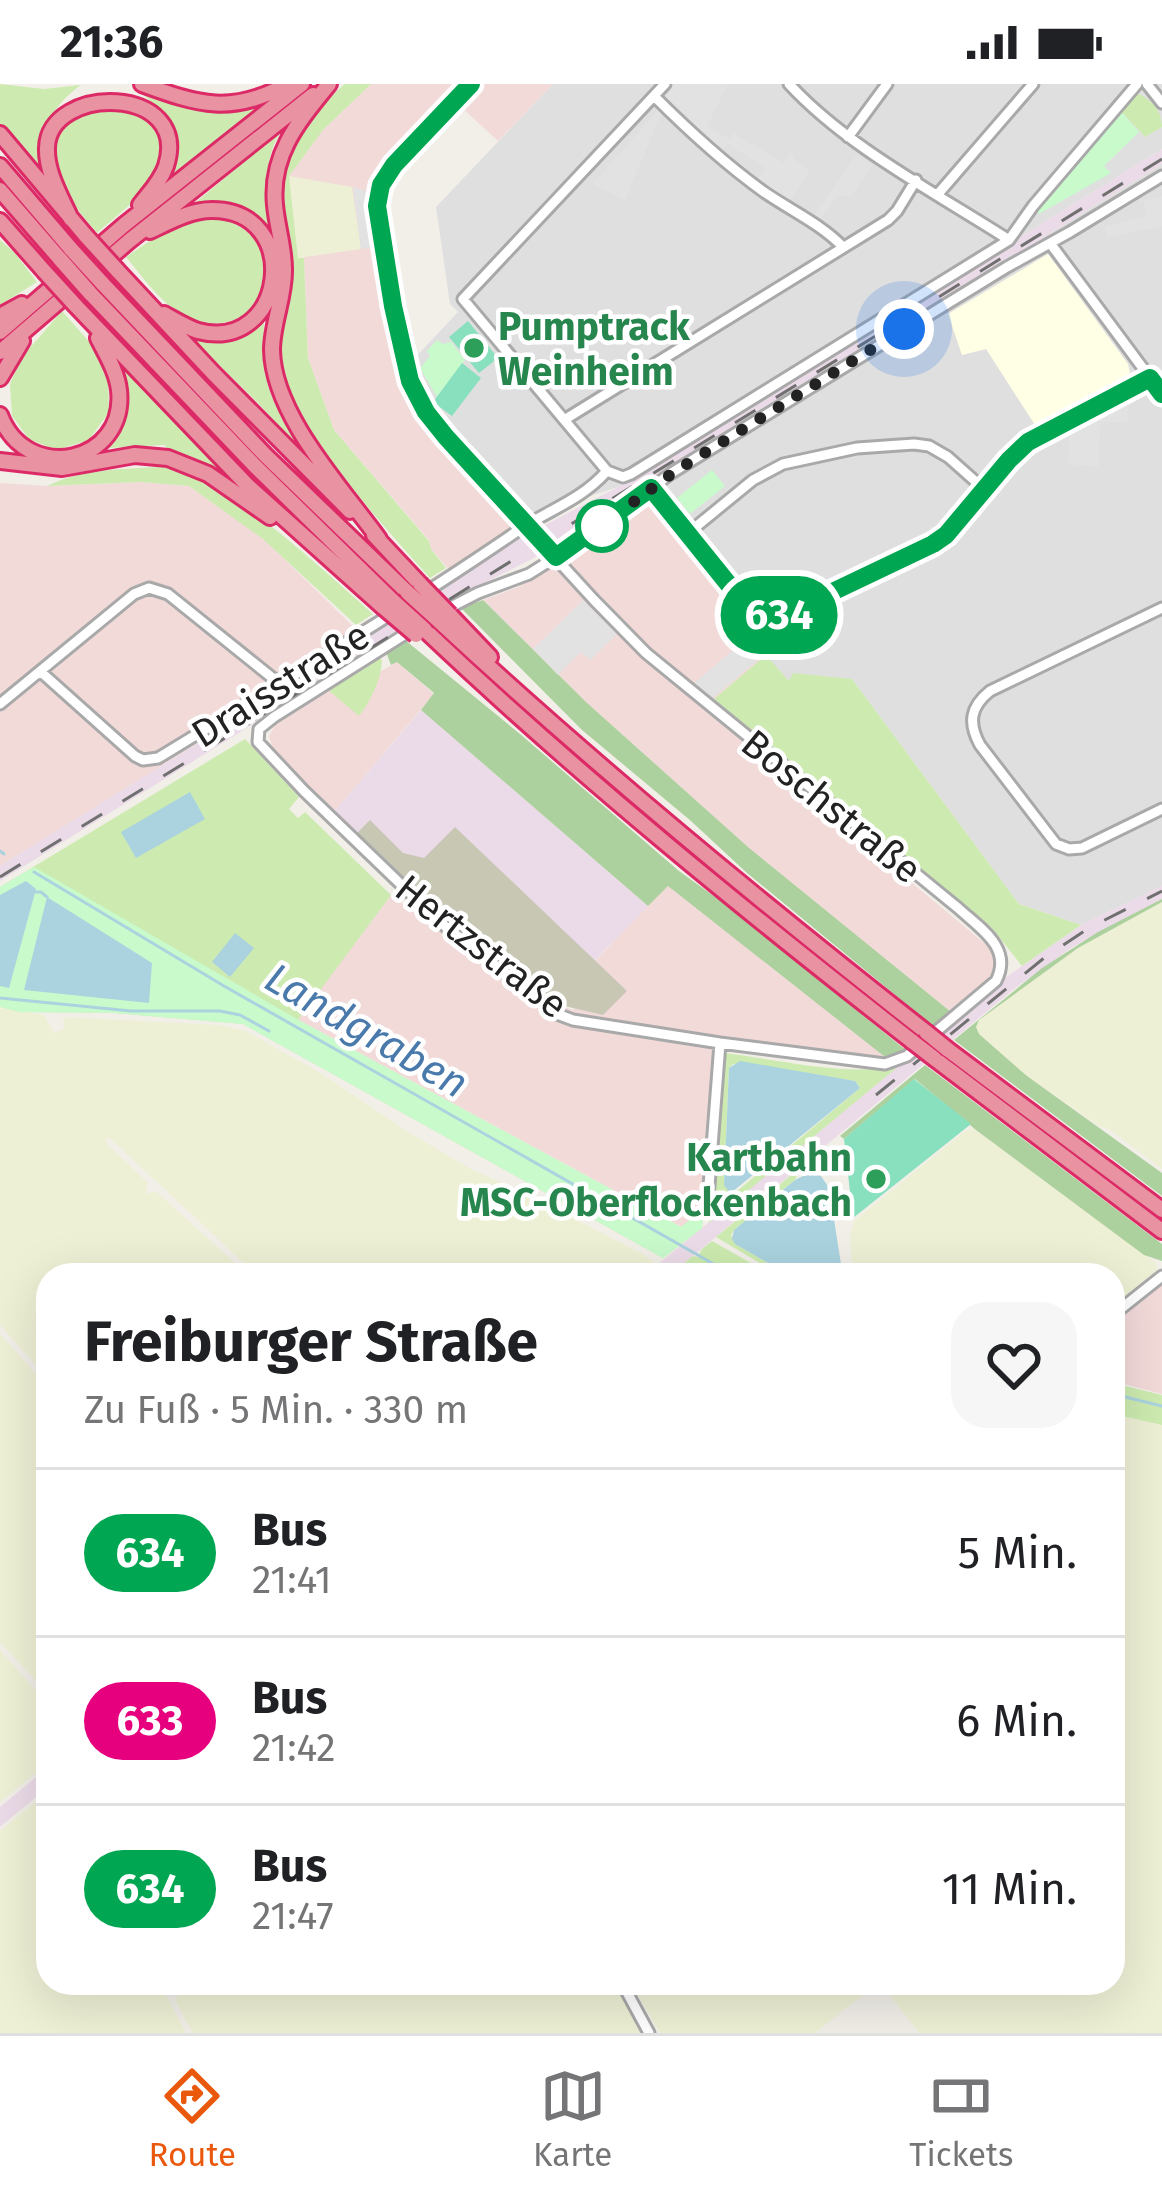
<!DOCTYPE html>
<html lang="de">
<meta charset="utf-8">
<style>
body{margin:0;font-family:"Fira Sans",sans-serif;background:#f6f6f6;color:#202124;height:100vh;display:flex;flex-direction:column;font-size:45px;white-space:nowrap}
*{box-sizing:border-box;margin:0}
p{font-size:39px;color:#757577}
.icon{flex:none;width:66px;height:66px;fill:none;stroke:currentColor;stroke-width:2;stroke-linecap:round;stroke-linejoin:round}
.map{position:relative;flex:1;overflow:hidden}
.panel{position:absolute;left:36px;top:1179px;width:1089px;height:732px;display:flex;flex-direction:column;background:#fff;border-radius:36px;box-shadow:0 12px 48px #0002}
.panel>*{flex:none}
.badge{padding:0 24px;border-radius:39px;font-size:42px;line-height:78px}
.you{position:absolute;width:60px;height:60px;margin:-30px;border:9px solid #fff;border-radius:50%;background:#1a73e8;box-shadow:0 0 0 18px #1a73e833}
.map>.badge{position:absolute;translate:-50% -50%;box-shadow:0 0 0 6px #fff}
.round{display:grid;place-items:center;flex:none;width:126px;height:126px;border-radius:36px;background:#f6f6f6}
.headline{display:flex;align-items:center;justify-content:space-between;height:204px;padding:0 48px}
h1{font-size:57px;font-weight:700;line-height:90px}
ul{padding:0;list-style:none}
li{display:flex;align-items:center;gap:36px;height:168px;padding:0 48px;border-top:3px solid #e0e0e0}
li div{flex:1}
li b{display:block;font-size:45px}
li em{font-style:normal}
li .badge{min-width:132px;font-weight:700;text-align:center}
.status{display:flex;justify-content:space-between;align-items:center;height:84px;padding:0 60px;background:#fff;direction:ltr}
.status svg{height:33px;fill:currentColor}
.tabs{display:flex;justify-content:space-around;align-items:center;height:168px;border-top:3px solid #e0e0e0;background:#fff;font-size:33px;color:#757577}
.tabs a{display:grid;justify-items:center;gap:6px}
.tabs .current{color:#ea580c}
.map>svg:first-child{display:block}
</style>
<div class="status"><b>21:36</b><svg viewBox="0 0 49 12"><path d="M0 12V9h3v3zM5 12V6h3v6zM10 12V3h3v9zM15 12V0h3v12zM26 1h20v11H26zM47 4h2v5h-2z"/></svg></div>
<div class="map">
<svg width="1162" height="1949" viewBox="0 0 1162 1949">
<rect width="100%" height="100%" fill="#f2efe9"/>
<path fill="#e0dfdf" d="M553 0H1162V65L618 403 528 432 434 326 412 282 413 276 458 228 450 220 436 123Z
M1162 80V802L1081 841 1019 820 852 595 789 598 766 571 772 539 754 531 746 523 650 411 646 399Z"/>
<path fill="#f2dad9" d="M371 0H466L375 112 400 276 408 303 422 330 442 356 518 441 451 488 431 465 429 456 334 346 308 274 304 174 289 92 323 46Z
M482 0H553L498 57 461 23Z
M140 398 189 402 263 454 366 555 0 782V399L47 402Z
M650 411 746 523 754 531 772 539 766 571 703 625 995 868 997 880 994 892 951 928 748 763 586 618 483 516 518 503 555 482Z
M371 578 379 588 397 578 434 610 335 727 274 669 269 652 276 639Z
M667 801 885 973H851L720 952 704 1125 682 1143 297 935 391 811 542 925 552 919 573 926 595 877Z
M1162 1200V1310L1113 1297V1240Z"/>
<path fill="#ebdbe8" d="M1162 65V80L646 399 532 475 468 507 0 797V782L366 555 520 454 618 403Z
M421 626 648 822 595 876 627 907 603 931 552 919 459 845 335 727Z
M1162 802V815L1071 864 1014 905 670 1191H645L1005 894 1081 841Z
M48 1683V1703L0 1743V1723Z"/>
<path fill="#ffffe5" d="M1048 170 1128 280 1130 289 1124 294 1035 341 986 265 962 271 948 230Z"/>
<path fill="#c7c7b4" d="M370 736 403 769 424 774 455 743 627 907 603 931 552 919 459 845 357 749Z"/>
<path fill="#eef0d5" d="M289 92 352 103 361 165 298 174Z
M1162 818V1085L1107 1044 1099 1042 1027 992 979 950 976 943 979 936 1052 881 1109 845Z
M0 924 44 931 54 949 64 945 63 936 66 933 219 941 246 947 324 991 405 1046 471 1085 520 1107 643 1170 653 1178V1181L642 1191H266L264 1185H250L111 1055 107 1054 106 1059 148 1099 146 1110 156 1107 248 1191H48V1295L0 1241Z
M973 1044 1156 1179 1157 1186 1113 1222V1191H853L850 1152 854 1137 965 1047Z
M0 1250 48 1303V1610L0 1558Z
M1113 1330 1162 1341V1949H919L883 1902 887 1899H1113Z
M0 1566 48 1620V1679L0 1718Z
M48 1708V1899H187L166 1911 186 1949H0V1747Z
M200 1899H618L645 1949H193L177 1920 176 1913Z
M631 1899H878L815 1949H660Z"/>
<path fill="#cdebb0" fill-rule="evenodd" d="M0 0 44 5 81 1C46 26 40 52 47 93L0 39Z
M345 0H371L323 46 289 92 298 174H304L308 274 334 346 429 457 431 465 446 484 430 494C389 448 286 337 280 278 276 241 294 207 291 169 290 157 286 145 284 133 275 72 299 38 345 0Z
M132 1 193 22 266 17 163 98 170 45 155 21Z
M1139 10C1153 17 1162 28 1162 43L1145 53 1122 28 1124 20 1131 11Z
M121 11C128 15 140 19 146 25 152 31 156 42 158 50 168 96 127 123 97 149 73 121 39 79 59 41 65 30 71 19 84 14 95 10 109 11 121 11Z
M281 47C260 80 268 116 270 152 245 122 235 116 195 119Z
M204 132C315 145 262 279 178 228 158 215 141 191 126 173L169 144Z
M0 156 14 168 37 198 0 221Z
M62 227 93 262 108 293 109 328 89 356 56 366 29 355 12 332 10 300 21 274Z
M264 234C264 250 262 266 264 282 269 330 307 367 336 404L257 318 183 246C223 261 230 258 264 234Z
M121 279 252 415 191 375 177 381C252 419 311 475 373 530L356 541 263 455 189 402 140 398 47 402C85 383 134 385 175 382L165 361 109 364 126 325Z
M766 571 789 597 793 589 852 595 1019 820 1081 841 1022 882 992 844 714 615Z
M378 573 382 576C382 593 370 619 359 632L328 606Z
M245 655 299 713 289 725 298 734 305 728 391 811 298 936 681 1143 704 1125 702 1144 663 1174 243 940 114 929 20 928 0 923V803Z
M725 969C775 975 852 994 900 981L709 1139ZM733 980 855 997 860 1004 737 1107 724 1101 729 984Z
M801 1083 795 1096 734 1146 731 1151 735 1160 789 1191H780L716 1153Z
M712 1157 772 1191H698L690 1188 680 1191 677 1185 693 1172 698 1173 702 1165Z
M1113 1299 1162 1311V1341L1113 1330Z"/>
<path fill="#add19e" d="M483 516 586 618 748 763 951 928 933 942 747 789 691 737 582 646 461 524Z
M405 556 520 650 679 787 729 823 907 967 885 973 668 802 648 822 421 626 434 609 397 578 391 581 386 568Z
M1162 815V818L1078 864 979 936 976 943 979 950 1027 992 1162 1089V1112L954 956 1042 884 1098 848Z
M925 981 1162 1160V1177L1144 1171 976 1046 915 995 844 1055 840 1052Z"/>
<path fill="#c8facc" d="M1119 25 1139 48 1104 82 1111 89 1039 130 1035 124Z
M437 256 443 260 451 258 465 276 437 313 420 284 430 272 427 267Z
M712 386 725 402 690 430 677 414Z
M34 783 297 935 681 1143 704 1125 702 1144 663 1174 243 940 114 929 20 928 0 923V803Z"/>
<path fill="#88e0be" d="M468 237 498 274 479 289 449 253Z
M462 279 481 294 452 332 433 318Z
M914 995 971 1040 853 1134 844 1055Z"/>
<path fill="#e2e2e2" d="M667 0H728L707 42 730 55 733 49 784 79 790 67 795 76 810 86 789 118 759 95 765 84 728 60 721 69 683 37 658 9Z
M661 23V30L625 116 593 100Z
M857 70 873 80 852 112H837L820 137 814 131Z
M353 103 372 109 371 120 376 163 361 165Z
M1162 112V142L1107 154 1105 142 1146 132 1144 116Z
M652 236 688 251 636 281 626 276 628 271 638 268Z
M1129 315 1127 339 1101 338 1098 383 1068 380 1070 344Z
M583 516 617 550 590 576 581 568 558 591 533 565Z
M837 518H843L841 550 829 549 828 552 795 550 792 538 803 533 822 534 824 523Z
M761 542 765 547 764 571 710 616 692 601Z"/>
<path fill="#aad3df" d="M190 708 205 735 136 774 121 748Z
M26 797 36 805 9 904 0 902V811Z
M47 813 152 879 149 919 24 906Z
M235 849 254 864 230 893 212 878Z
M740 977 855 997 860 1004 732 1108H729L724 1101 729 984Z
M807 1090 821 1092 829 1104 841 1180 839 1191H789L735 1160 732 1155 734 1146 795 1096Z"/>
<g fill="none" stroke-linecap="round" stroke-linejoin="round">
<path stroke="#aad3df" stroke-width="3" d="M0 767 4 770
M34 788 224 902 733 1191
M35 808H41L47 813
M0 914 131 927H220L240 931 269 947
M1113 1310 1162 1322"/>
<g stroke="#a9a9a9" stroke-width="15">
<path id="minor" d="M789 0C847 63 936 109 1009 156
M1147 0 1162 19
M654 12C688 46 725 80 764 108 790 126 821 140 843 163
M848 53 887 0
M938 110 1033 0
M1050 159 1162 310
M564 336 888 136 897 127 916 96
M607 387 623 393 631 390 1009 156 1033 122 1137 0
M607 387 463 215 665 0
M651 405 742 517 766 531H784L933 461 946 451 1009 376 1028 358 1150 294
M687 450 753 396 783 380 857 364 914 360 929 362 948 373 984 405
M1162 524 990 607C970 623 968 639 980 661L1056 760 1069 765 1082 764 1162 725
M445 526 478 509 529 490 556 473 673 388 1007 183 1070 148 1162 92
M415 544 274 633 259 645 258 658 304 707 441 839 557 930 573 936 720 959 885 980 907 972 996 897C1013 864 981 845 958 824L646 569 594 516 445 353C432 336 419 318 411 298 398 269 374 144 378 114 380 101 386 92 394 81L471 0
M41 588 135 672 143 676 158 674C279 600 399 528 516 448 549 425 579 418 607 387
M0 620 134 510 149 504 168 510 280 600
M708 1115 720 959
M1113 1231 1162 1192
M622 1899 649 1949"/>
</g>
<g stroke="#dc2a67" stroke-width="20">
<path id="highway" d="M142 0C199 21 232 31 288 0
M329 0C299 37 270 70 275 121 277 143 284 163 284 185 285 212 272 239 272 266 273 331 342 404 379 455
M0 50 86 152
M0 82 71 165
M0 106 60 175
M71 135C61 113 46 88 47 64 48 0 192 0 166 82 161 97 149 109 140 121
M0 137 44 187
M150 147C169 138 190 126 212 126 304 126 286 270 198 247 186 243 175 236 164 230
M117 186 213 289 350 427
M102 199 265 371 407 508
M90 209 255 382 393 517
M75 221 249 403 383 523
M0 232 22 220
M0 248 124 141 302 0
M0 268 129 157 313 11
M0 294 22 257
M0 331C26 401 127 380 119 306 117 288 106 270 98 254
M0 377 62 384 135 371 168 374 208 390 270 433
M374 451 420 500
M450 531 490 573
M439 537C595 682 759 817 926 948
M425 546C580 693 745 827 913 958
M947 965 1162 1126
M935 975 1162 1147"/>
</g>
<use href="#minor" stroke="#fff" stroke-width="9"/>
<use href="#highway" stroke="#e892a2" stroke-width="14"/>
<path stroke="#707070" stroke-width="3" stroke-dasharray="24 24" stroke-linecap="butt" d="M0 793 1162 75
M876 1011 1044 874 1089 844 1162 807"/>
<g stroke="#dc2a67" stroke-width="20" stroke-linecap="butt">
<path id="highway-bridge" d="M86 152 117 186
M71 165 102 199
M60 175 90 209
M44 187 75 221
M420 500 450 531
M407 508 439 537
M393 517 425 546
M383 523 416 551
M926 948 947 965
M913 958 935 975"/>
</g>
<use href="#highway-bridge" stroke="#e892a2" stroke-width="14"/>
</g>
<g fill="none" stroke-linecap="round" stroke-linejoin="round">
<g stroke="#fff" stroke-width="27">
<path id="line" d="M471 0 394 81 381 101 377 122 393 222 410 297 426 328 446 353 556 473 651 404 742 517 766 531H784L933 460 946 451 1009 376 1028 358 1150 294 1162 310"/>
</g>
<use href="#line" stroke="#00a651" stroke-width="18"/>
<path stroke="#222" stroke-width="12" stroke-dasharray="0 21.6" d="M602 442 592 449 674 388 904 245"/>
</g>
<g fill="#2e9e5b" stroke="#fff" stroke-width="4.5">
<circle cx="474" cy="264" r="12"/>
<circle cx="876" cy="1095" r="12"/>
</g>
<circle fill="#fff" stroke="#00a651" stroke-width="6" cx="602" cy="442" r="24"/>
<g text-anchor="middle" stroke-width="9" stroke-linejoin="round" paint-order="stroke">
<g font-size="39" font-weight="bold" fill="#27864d" stroke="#fff" text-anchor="start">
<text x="498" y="256">Pumptrack<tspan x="498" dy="45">Weinheim</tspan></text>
<text x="852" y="1087" text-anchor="end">Kartbahn<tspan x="852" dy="45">MSC-Oberflockenbach</tspan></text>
</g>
<g font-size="39" fill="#222" stroke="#fff">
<text transform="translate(280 600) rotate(-32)" y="14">Draisstraße</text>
<text transform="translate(832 722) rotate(39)" y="14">Boschstraße</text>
<text transform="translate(482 862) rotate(38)" y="14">Hertzstraße</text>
</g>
<g font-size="42" font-style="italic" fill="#4a7aab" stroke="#fff">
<text transform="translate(367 946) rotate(30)" y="15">Landgraben</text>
</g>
</g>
</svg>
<div class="you" style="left:904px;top:245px"></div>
<b class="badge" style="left:779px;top:531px;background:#00a651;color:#fff">634</b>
<section class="panel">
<div class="headline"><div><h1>Freiburger Straße</h1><p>Zu Fuß · 5 Min. · 330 m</p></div><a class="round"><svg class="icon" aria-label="heart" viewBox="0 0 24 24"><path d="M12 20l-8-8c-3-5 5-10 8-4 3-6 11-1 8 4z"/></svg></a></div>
<ul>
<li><span class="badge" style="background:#00a651;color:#fff">634</span><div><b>Bus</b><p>21:41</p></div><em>5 Min.</em></li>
<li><span class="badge" style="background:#e6007e;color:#fff">633</span><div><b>Bus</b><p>21:42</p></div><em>6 Min.</em></li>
<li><span class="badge" style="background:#00a651;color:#fff">634</span><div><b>Bus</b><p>21:47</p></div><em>11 Min.</em></li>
</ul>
</section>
</div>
<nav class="tabs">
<a class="current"><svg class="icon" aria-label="directions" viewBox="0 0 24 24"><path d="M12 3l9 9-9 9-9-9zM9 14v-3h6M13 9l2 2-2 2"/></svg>Route</a>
<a><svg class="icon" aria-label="map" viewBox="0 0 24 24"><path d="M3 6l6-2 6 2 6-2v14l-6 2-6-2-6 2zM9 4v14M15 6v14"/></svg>Karte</a>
<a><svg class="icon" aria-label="tickets" viewBox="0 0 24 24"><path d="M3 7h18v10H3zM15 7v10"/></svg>Tickets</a>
</nav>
